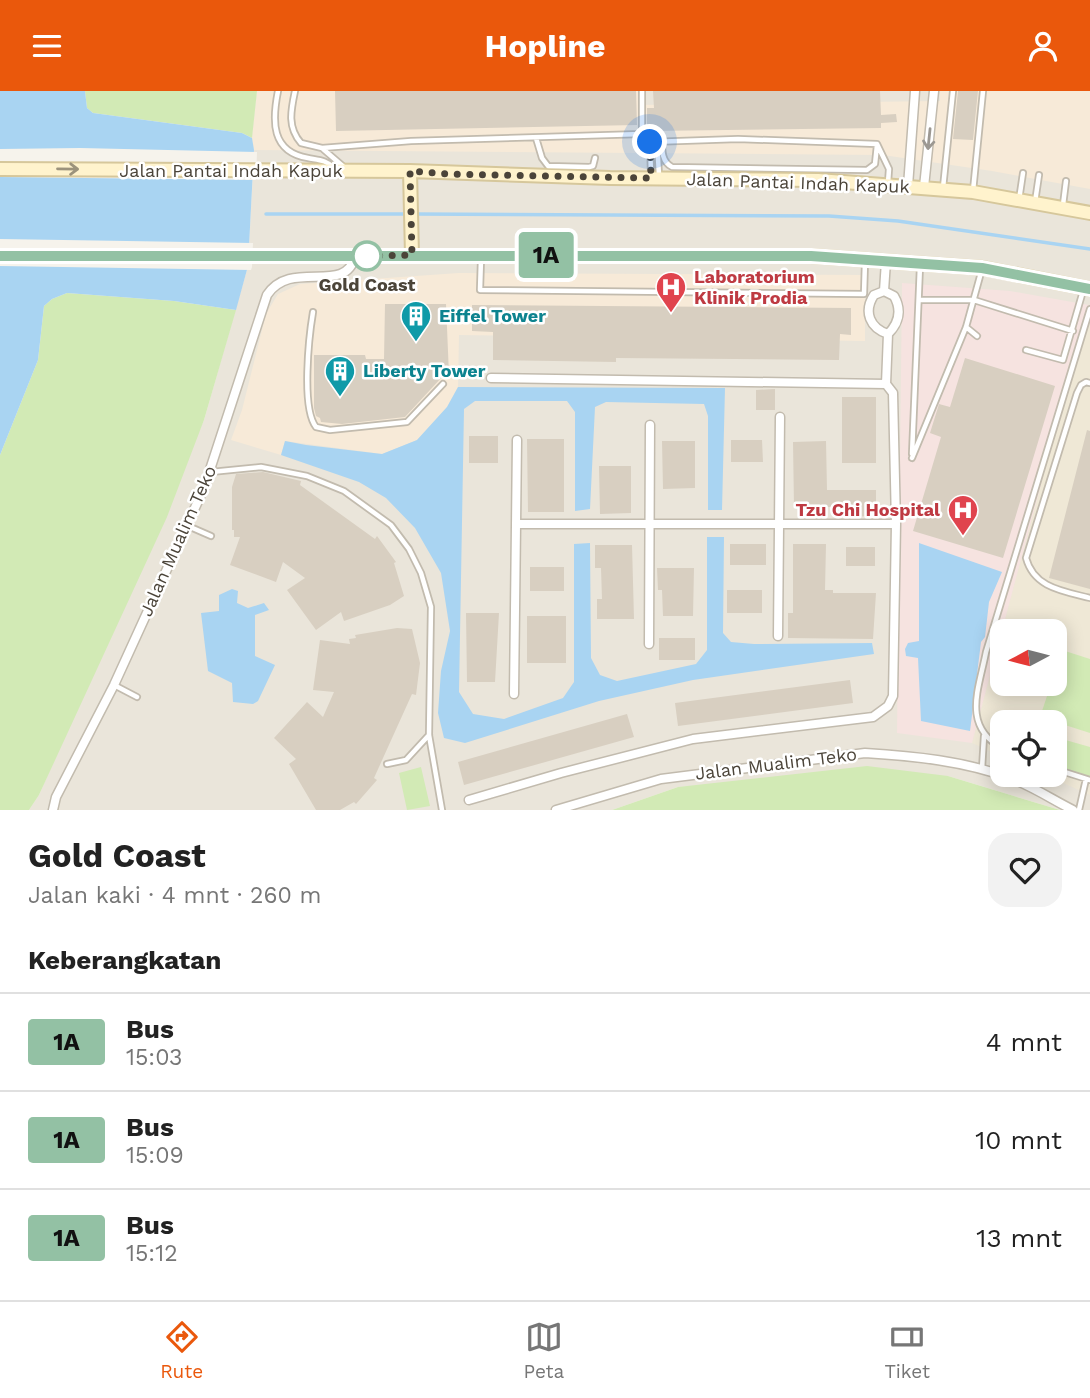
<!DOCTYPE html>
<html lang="id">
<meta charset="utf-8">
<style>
body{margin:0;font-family:"Work Sans",sans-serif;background:#f2f2f2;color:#222;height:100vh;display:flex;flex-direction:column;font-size:26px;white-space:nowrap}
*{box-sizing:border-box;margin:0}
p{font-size:23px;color:#767676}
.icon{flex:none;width:38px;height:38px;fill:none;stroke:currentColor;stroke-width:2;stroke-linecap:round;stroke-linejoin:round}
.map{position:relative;height:719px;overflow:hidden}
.drawer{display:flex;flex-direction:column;background:#fff;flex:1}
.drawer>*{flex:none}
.badge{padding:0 14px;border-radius:5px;font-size:24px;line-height:46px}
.needle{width:46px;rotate:263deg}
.controls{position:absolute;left:990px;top:528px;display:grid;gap:14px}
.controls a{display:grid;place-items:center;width:77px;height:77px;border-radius:14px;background:#fff;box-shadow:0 4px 18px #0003;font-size:35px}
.you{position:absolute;width:35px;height:35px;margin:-18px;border:5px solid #fff;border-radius:50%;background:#1a73e8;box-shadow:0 0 0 10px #1a73e833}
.map>.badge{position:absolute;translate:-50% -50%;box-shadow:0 0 0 4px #fff}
h2{padding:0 28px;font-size:26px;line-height:63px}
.round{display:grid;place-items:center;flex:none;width:74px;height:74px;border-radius:21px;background:#f2f2f2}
.headline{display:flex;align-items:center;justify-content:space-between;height:119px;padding:0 28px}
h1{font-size:33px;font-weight:700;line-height:52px}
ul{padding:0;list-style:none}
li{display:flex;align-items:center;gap:21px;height:98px;padding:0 28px;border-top:2px solid #e0e0e0}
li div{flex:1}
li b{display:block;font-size:26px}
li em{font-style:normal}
li .badge{min-width:77px;font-weight:700;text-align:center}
header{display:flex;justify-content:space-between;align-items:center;height:91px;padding:0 28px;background:#ea580c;color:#fff;font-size:32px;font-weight:700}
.dock{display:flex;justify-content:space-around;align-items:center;height:98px;border-top:2px solid #e0e0e0;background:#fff;font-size:19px;color:#767676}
.dock a{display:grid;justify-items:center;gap:4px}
.dock .current{color:#ea580c}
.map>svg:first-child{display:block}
</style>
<header><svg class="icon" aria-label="menu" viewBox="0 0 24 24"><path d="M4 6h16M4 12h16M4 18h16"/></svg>Hopline<svg class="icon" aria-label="person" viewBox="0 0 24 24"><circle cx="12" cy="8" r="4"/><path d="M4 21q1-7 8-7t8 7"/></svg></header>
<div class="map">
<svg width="1090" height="719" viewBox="0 0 1090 719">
<rect width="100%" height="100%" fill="#f6f3ec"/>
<path fill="#eae5da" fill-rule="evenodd" d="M257 0H1090V719H1060L948 685 678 696 612 719H29L39 704 204 329 248 175 254 60 252 47ZM1003 541H1055V593H1003ZM1003 632H1055V684H1003Z"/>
<path fill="#f7ead8" d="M257 0H640V14L940 10V0H1090V98L992 80 883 64 254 59 252 47Z
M459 182 865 184V250L459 244 458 296 447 316 417 349 382 363 285 350 281 364 231 349 242 319 266 223 278 203 300 193Z"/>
<path fill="#efe8d6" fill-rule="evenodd" d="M1089 214H1090V704L1045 684H1055V632H1003V666L972 652ZM1003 541H1055V593H1003Z"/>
<path fill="#f6e3e0" d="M902 192 1010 200 1089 214 972 652 897 642Z"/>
<path fill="#d2eab5" d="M85 0H257L252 47 242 42 93 22 87 17Z
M67 202 174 210 236 219 204 329 167 426 39 704 29 719H0V364L38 269 44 215 52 208Z
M1062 559 1090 568V642L1040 626 1051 593H1055V579Z
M1055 646 1090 656V688L1055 678Z
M867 675 948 685 1060 719H612L678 696Z
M421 676 430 715 407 719 399 682Z"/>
<path fill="#a9d4f2" d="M0 0H85L87 17 93 22 242 42 252 47 254 59 248 175 236 219 174 210 67 202 52 208 44 215 38 269 0 364Z
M458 296 725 297 722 419H708V325L704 313 606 311 595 316 590 418 575 420V321L567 310H475L464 318 459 601 473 623 504 628 563 607 574 591V453L590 452 591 567 600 584 617 590 696 573 707 559V446H724L723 542 731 551 754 553 872 552 874 563 693 589 599 610 465 652 444 647 438 622 441 580 450 540 441 482 415 437 386 407 359 391 281 364 285 350 306 354 382 363 417 349 447 316Z
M919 452 1002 481 989 511 985 546 981 551 970 640 921 630 918 567 906 565 905 558 908 552 919 550Z
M232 498 238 500 237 512 248 517 264 512 269 519 255 524V565L275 574 258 610 253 613 233 611 232 592 208 580 201 522 219 520V504Z"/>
<path fill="#f6f3ec" d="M80 57 257 61 256 89 0 86V58Z
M0 148 253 152 252 176 251 179 0 175Z"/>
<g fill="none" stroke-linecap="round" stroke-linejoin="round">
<path stroke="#a9d4f2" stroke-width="3.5" d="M266 123H407
M415 123 829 125 898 130 1090 158"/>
</g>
<path fill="#d8cfc1" d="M335 0H636L637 34 336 40Z
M653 0H880L881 24 896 23 897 31 881 32V37L651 40 650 34H647V17H654Z
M958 0H978L973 49 953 48Z
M385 213H446L449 284 442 286 405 326 342 333 321 331 320 327 316 325 314 317V264H365L366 268H384Z
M472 214 851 217V244L840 243 839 269 616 267V271L493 269V241L472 240Z
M965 267 1055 295 1003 467 913 440 941 346 930 342 939 313 950 316Z
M775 298V319H756V299Z
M842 306H876V372H842Z
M1087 339 1090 340V498L1049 487Z
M469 345H498V372H469Z
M527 348H564V421H528Z
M731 349H762L763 371H731Z
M662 350H695V397L663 398Z
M826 350 827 399H876V425L839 426V416H794L793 351Z
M599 375H631V422L600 423Z
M263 381 301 390 300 394 375 448 377 445 396 471 394 472 404 505 390 514 344 530 341 521 316 539 287 499 305 487 283 471 276 491 230 474 240 446H234V439H232V396L236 383Z
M730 453H766V474H730Z
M793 453H826L825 499H833V502H876L873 548 788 547V522H793Z
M595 454H632L634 528H597V508H602L601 477H595Z
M846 456H875V475H846Z
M530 476H564V500H530Z
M657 477H694L693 525H663L662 499H658Z
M727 499H762V522H727Z
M466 522H499L495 591H467Z
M527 525H566V572H527Z
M397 537 412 538 420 572 416 604 412 603 374 687 377 689 356 713 354 711 340 719H316L289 673 296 668 274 647 307 611 323 626 334 601 313 599 320 549 350 553 349 548 356 547 355 544Z
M659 547H695V569H659Z
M850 589 853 612 678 635 675 612Z
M627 623 634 646 464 694 458 671Z"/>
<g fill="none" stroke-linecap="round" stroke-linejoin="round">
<g stroke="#c2bbae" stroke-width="8">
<path id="service" d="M278 0C272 30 271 61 308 67 318 69 327 69 334 77
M295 0C291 19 287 36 301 52L322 57 411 50 642 43V0
M642 43 650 51 651 84
M536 47 542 67 548 75 589 76 593 75 595 67
M657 50 659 84
M662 50C662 60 662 71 672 76L867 79 875 73 877 54
M650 51 738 48 877 53 889 78 888 92
M323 58 345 77
M943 97 953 0
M973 100 983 0
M1019 109 1023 82
M1035 111 1039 84
M1063 114 1066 90
M481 168 480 199 864 203 865 171
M919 209H974L1073 240
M313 221C309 245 301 317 316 336L330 339 407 331 443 293
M966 236 977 245
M1026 259 1063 269 1083 200
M1090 292 1086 291 1081 294 1077 302 1026 467C1034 497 1063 500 1090 507
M912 363 920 175
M912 367 966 236 982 178
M211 381 261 376 307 385 344 400 391 434 409 458 421 482 431 516 429 644 442 719
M188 435 211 445
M114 594 137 606
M1003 658C961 635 979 598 986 561L1090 218
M387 673 406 669 429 644
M982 678 984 645
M1055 678 1090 689
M1079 719 1086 688"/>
</g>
<g stroke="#c2bbae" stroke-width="11">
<path id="minor" d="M908 95 915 0
M924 96 934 0
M884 200 886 170
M491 287 886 293 893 302 896 433
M886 293 888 243C899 232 902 219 894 205L884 200 874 204C863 221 870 237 888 243
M778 545 780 326
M649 553 650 334
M514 603 517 349
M469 709 561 682 693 648 873 626 888 615 893 605 896 433H516
M53 719 56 706 114 594 204 397 267 204C291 167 346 205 355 165
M556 719 661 688 865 662C914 665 964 670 1010 687 1032 695 1053 709 1073 719"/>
</g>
<g stroke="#d6c79b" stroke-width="16">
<path id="secondary" d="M0 78 410 80 610 87 818 89 973 101 1090 122
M410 80 412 164
M0 165H811L983 177 1090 198"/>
</g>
<use href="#service" stroke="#fff" stroke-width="4.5"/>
<use href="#minor" stroke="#fff" stroke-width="8"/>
<use href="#secondary" stroke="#fff3cd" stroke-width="12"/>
</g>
<defs><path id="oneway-shaft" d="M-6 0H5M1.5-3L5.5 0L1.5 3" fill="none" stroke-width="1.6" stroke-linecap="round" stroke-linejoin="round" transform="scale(1.75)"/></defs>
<use stroke="#9c9892" href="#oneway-shaft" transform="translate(929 48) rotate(96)"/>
<use stroke="#9c937c" href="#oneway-shaft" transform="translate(68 78) rotate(1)"/>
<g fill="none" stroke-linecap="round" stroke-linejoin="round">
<g stroke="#fff" stroke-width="16">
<path id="line" d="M0 165H811L982 177 1090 198"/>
</g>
<use href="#line" stroke="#93c1a4" stroke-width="10"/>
<path stroke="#4b4439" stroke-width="7" stroke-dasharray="0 12.6" d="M367 165 412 164 410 80 447 83 651 87 650 51"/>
</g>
<defs>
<g id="hospital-pin" transform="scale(1.575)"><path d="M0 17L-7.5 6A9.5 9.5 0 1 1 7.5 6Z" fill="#e0444e" stroke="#fff"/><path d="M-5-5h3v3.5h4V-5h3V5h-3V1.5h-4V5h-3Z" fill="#fff"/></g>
<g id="building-pin" transform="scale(1.575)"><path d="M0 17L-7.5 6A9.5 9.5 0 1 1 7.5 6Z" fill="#0f9aa8" stroke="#fff"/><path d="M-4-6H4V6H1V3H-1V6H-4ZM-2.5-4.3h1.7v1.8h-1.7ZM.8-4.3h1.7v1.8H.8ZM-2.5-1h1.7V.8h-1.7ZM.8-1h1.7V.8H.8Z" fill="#fff"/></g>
</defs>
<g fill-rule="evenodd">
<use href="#hospital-pin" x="671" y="196"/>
<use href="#building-pin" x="416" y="225"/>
<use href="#building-pin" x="340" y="280"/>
<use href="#hospital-pin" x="963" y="419"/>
</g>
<circle fill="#fff" stroke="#93c1a4" stroke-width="3.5" cx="367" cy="165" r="14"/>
<g text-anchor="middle" stroke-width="5" stroke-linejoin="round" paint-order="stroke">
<g font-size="18" fill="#4b4439" stroke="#fff">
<text x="231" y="86">Jalan Pantai Indah Kapuk</text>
<text transform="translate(798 92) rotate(2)" y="6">Jalan Pantai Indah Kapuk</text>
<text transform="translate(178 450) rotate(-66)" y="6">Jalan Mualim Teko</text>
<text transform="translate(776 673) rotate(-7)" y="6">Jalan Mualim Teko</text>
</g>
<g font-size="18" font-weight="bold" fill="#be3a42" stroke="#fff" text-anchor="start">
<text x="694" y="192">Laboratorium<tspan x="694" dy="21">Klinik Prodia</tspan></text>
<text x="940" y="425" text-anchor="end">Tzu Chi Hospital</text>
</g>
<g font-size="18" font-weight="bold" fill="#4b4439" stroke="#fff">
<text x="367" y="200">Gold Coast</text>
</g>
<g font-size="18" font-weight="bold" fill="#0d838f" stroke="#fff" text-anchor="start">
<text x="439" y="231">Eiffel Tower</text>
<text x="363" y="286">Liberty Tower</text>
</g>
</g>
</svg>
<div class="controls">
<a><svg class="needle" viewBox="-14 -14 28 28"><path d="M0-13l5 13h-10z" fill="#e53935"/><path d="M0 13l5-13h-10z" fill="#767676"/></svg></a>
<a><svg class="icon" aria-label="locate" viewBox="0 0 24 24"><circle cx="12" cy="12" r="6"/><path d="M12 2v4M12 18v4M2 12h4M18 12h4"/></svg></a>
</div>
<div class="you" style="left:650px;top:51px"></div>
<b class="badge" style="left:546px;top:164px;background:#93c1a4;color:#111">1A</b>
</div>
<section class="drawer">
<div class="headline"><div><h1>Gold Coast</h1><p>Jalan kaki · 4 mnt · 260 m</p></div><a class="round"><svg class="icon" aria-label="heart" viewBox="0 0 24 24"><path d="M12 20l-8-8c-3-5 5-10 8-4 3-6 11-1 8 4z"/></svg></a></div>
<h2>Keberangkatan</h2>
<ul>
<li><span class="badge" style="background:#93c1a4;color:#111">1A</span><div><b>Bus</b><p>15:03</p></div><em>4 mnt</em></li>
<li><span class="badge" style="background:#93c1a4;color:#111">1A</span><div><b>Bus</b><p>15:09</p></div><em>10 mnt</em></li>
<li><span class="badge" style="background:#93c1a4;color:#111">1A</span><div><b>Bus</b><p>15:12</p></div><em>13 mnt</em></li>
</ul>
</section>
<nav class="dock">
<a class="current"><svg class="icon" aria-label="directions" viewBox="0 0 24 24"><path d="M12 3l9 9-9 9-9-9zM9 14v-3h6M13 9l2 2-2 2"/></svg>Rute</a>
<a><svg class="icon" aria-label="map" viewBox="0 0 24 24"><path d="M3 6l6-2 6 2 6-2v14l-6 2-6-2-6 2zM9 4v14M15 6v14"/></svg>Peta</a>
<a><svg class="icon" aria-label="tickets" viewBox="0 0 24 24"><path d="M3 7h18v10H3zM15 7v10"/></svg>Tiket</a>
</nav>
